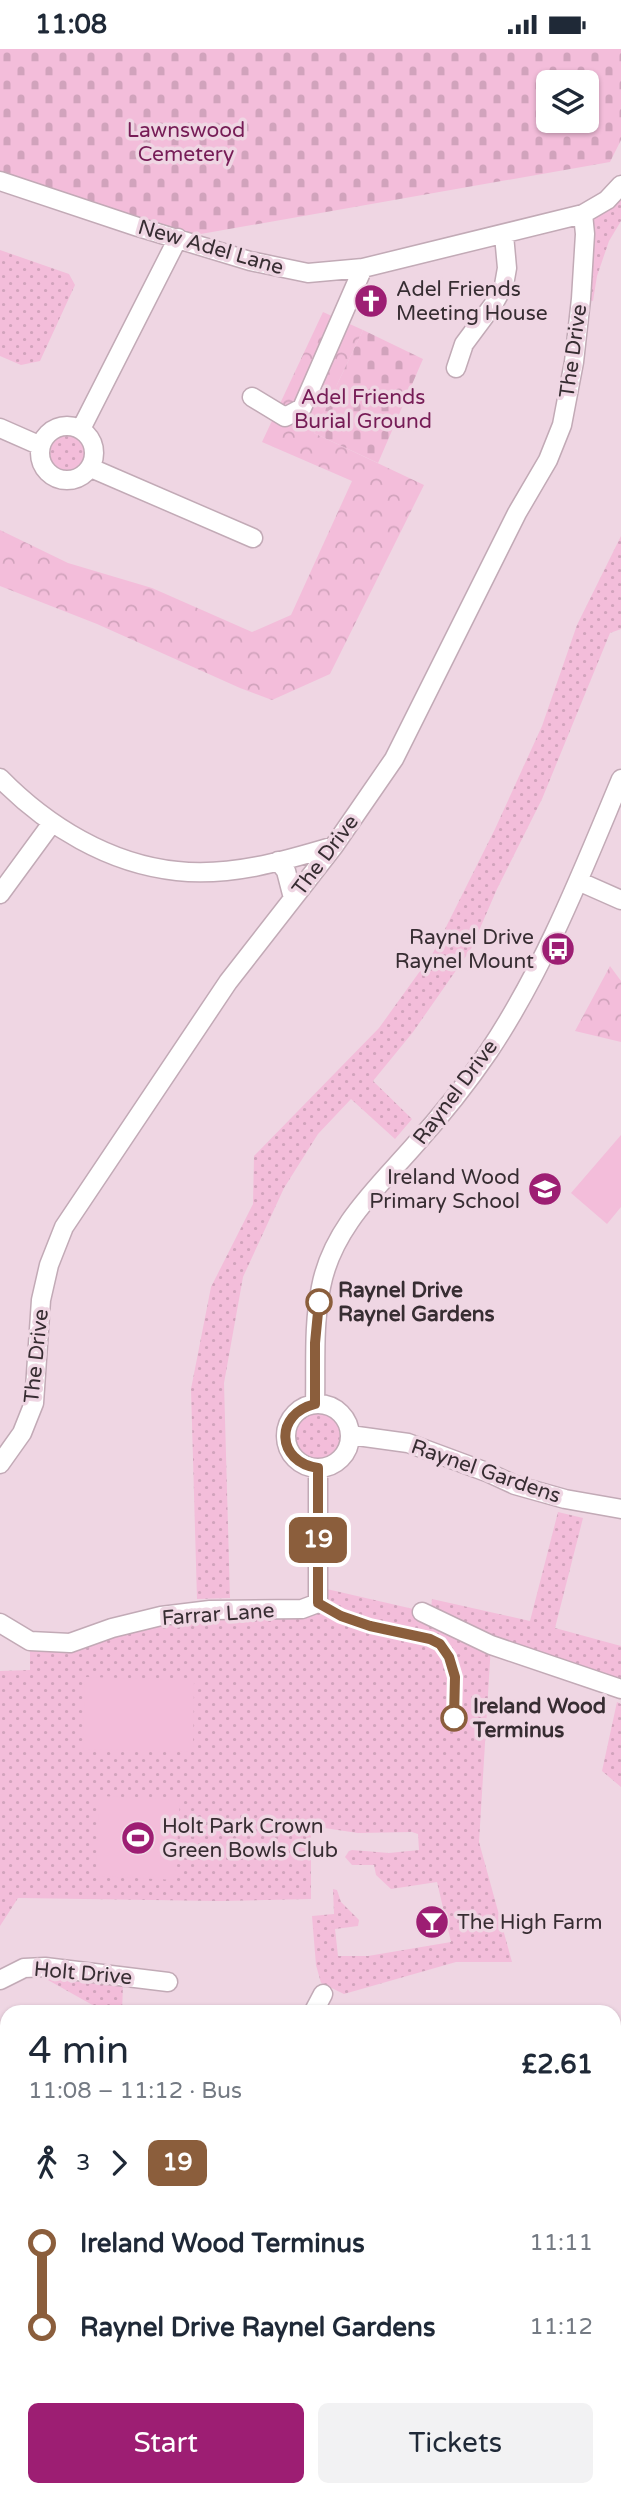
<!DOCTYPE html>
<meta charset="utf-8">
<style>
body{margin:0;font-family:"Varela Round",sans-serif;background:#f2f2f3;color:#1f2937;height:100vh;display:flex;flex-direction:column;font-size:26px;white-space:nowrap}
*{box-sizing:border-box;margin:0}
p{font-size:23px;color:#747a83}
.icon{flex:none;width:38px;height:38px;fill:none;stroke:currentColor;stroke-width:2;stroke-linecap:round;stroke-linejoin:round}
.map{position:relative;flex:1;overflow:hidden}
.sheet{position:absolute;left:0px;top:1956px;width:621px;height:492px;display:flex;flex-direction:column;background:#fff;border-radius:21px 21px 0 0;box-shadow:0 2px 5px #0004}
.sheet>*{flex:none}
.badge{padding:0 14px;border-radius:10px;font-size:24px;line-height:46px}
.controls{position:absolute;left:536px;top:21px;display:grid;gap:14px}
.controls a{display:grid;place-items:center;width:63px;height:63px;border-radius:10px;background:#fff;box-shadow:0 2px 5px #0004;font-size:35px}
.map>.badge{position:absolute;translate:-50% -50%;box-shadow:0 0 0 4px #fff}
.legs{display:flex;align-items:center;gap:10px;height:77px;padding:0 28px;font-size:23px}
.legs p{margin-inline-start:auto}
.overview{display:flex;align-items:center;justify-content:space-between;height:119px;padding:0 28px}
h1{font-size:38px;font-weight:600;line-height:52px}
.cta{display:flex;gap:14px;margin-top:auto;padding:14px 28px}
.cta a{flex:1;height:80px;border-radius:10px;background:#9d1e73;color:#fff;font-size:28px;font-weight:600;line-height:80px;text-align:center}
.cta a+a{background:#f2f2f3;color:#1f2937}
ul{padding:0 28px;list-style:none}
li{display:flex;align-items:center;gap:24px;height:84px;font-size:26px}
li i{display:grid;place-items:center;width:10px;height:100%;margin:0 9px;background:currentColor}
li i::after{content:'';width:18px;height:18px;margin:-9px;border:5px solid;border-radius:50%;background:#fff}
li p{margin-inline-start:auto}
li:first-child i{background:linear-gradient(#0000 50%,currentColor 0)}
li:last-child i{background:linear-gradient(currentColor 50%,#0000 0)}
.status{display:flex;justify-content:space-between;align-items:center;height:49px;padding:0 35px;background:#fff;direction:ltr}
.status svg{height:19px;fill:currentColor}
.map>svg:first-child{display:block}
</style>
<div class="status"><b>11:08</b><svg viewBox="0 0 49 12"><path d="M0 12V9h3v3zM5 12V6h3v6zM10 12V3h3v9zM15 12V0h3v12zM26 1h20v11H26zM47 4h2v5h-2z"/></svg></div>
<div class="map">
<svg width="621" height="2447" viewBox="0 0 621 2447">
<defs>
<pattern id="green-dots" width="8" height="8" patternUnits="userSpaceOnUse" patternTransform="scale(1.75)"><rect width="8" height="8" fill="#f3bdda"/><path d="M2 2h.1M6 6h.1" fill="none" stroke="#d1a3bc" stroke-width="1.8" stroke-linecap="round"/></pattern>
<pattern id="forest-crowns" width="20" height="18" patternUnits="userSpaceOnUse" patternTransform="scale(1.75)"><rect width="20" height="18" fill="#f3bdda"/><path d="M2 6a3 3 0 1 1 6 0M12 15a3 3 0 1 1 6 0" fill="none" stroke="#d1a3bc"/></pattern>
<pattern id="cemetery-stones" width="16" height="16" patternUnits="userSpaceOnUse" patternTransform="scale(1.75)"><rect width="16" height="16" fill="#f3bdda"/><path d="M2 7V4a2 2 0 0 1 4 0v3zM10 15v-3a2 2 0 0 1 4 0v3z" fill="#d1a3bc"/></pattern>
</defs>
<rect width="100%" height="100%" fill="#efd6e3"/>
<path fill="url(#green-dots)" d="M621 136V172L609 192 597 227 593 252 581 250 583 165Z
M0 201 69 225 75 236 40 312 21 316 0 307Z
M50 404a19 19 0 1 1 38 0a19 19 0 1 1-38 0Z
M621 487V580L610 584 542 750 497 840 471 900 413 983 373 1032 412 1070 395 1090 351 1050 318 1085 284 1139 243 1228 224 1334 230 1549 197 1550 191 1340 211 1238 253 1155 254 1107 379 979 433 904 495 780 542 677 577 576Z
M294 1387a23 23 0 1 1 46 0a23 23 0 1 1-46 0Z
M558 1463 583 1469 555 1579 621 1597V1636L491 1596 479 1793 512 1913H456L344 1945 321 1934 316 1916 312 1867 334 1865 333 1840 337 1841 341 1853 359 1871 358 1877 335 1880 338 1907H368L451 1893 437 1833 391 1840 376 1826 374 1816H352L345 1808 349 1802 352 1801 389 1804 419 1801 418 1785 412 1783 358 1784 311 1777V1850L220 1852 18 1849 0 1877V1622L30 1621V1592L112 1579 302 1560 318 1538 422 1562 431 1560 432 1550 530 1572Z
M617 1653 621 1655V1738L602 1722Z
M40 1925 123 1936 122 1963H105L39 1926Z"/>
<path fill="url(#forest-crowns)" d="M323 263 363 281 314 384 424 436 330 625 272 651 240 639 97 575 0 537V481L68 514 152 539 252 583 291 566 352 432 262 393Z
M610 917 621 932V993L575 982Z"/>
<path fill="url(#cemetery-stones)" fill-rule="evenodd" d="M0 0H621V91L610 113 178 189 0 132ZM548 33H586V72H548Z
M363 281 423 310 378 414 314 384Z"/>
<path fill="#f3bdda" d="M621 1086V1158L607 1175 571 1144Z
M85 1628 194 1631 193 1703 83 1700Z
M99 1747 180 1751 175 1831 96 1827Z"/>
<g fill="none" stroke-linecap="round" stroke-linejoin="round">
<g stroke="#c2aab6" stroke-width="21">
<path id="minor" d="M0 132 138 178 250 212 308 224 363 219 583 165 607 151 621 136
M456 319 464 295 493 256 504 236 507 219 504 186
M252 348 285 368 302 359 363 219
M40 404a27 27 0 1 1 54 0a27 27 0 1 1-54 0Z
M0 379 41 397
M81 380 178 189
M91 419 253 489
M0 729C47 777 109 815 177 822 230 828 284 812 334 797
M278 812 286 822 293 849
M578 832 621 851
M0 845 52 774
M286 1387a32 32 0 1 1 64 0a32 32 0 1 1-64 0Z
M315 1355C316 1316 313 1276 321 1238 332 1180 376 1140 413 1098 440 1068 466 1036 489 1002 545 918 582 823 621 730
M350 1386 408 1394 489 1424 515 1436 565 1450 621 1460
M0 1415 22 1384 34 1354 41 1251 49 1216 64 1178 228 933 334 797 394 710 517 464 548 411 562 376 574 313 581 250 585 185 583 165
M422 1563 491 1596 621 1640
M0 1574 30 1592 70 1594 112 1579 161 1567 210 1561 302 1560 318 1554V1419
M0 1931 24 1919 45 1918 168 1933
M313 1964 323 1945
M0 2036H7
M614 2239 618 2236
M614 2373H621
M89 2441 96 2447
M580 2441 582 2447
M287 2447 289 2441"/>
</g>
<use href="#minor" stroke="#fff" stroke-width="18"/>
</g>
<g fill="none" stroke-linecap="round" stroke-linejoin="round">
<g stroke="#fff" stroke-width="16">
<path id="line-1" d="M319 1253 315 1294V1355C274 1365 276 1413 318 1419V1554L341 1567 370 1577 430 1590 440 1595 449 1608 455 1628 454 1669"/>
</g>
<use href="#line-1" stroke="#8b5e3c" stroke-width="10"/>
</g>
<defs>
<g id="church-disc" transform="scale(1.75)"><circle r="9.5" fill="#9d1e73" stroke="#efd6e3"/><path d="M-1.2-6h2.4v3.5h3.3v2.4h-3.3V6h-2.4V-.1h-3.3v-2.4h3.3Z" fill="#fff"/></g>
<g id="bus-disc" transform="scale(1.75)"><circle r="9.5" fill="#9d1e73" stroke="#efd6e3"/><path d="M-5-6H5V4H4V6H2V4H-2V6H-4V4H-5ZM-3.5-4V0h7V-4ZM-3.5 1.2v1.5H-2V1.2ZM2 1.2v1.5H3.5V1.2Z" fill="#fff"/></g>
<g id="school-disc" transform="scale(1.75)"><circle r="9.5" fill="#9d1e73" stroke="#efd6e3"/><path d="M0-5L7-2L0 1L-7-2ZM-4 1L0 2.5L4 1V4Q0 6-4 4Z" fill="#fff"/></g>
<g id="stadium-disc" transform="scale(1.75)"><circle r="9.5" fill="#9d1e73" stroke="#efd6e3"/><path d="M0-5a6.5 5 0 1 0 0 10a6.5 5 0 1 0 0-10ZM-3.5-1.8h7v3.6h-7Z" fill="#fff"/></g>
<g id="bar-disc" transform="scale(1.75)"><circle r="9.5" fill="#9d1e73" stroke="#efd6e3"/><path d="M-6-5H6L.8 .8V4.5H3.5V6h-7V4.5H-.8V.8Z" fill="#fff"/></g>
</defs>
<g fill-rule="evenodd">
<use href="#church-disc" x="371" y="252"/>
<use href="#bus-disc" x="558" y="900"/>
<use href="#school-disc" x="545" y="1140"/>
<use href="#stadium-disc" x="138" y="1789"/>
<use href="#bar-disc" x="432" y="1873"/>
</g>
<g fill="#fff" stroke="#8b5e3c" stroke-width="3.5">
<circle cx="319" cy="1253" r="12"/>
<circle cx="454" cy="1669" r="12"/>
</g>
<g text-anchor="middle" stroke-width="7" stroke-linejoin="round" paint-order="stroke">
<g font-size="21" fill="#761c56" stroke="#efd6e3">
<text x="186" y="88">Lawnswood<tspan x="186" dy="24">Cemetery</tspan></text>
<text x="363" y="355">Adel Friends<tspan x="363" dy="24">Burial Ground</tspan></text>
</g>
<g font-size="21" fill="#372d32" stroke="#efd6e3">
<text transform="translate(211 198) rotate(16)" y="7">New Adel Lane</text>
<text transform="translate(573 302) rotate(-82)" y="7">The Drive</text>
<text transform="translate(325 806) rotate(-53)" y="7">The Drive</text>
<text transform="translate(455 1043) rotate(-53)" y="7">Raynel Drive</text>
<text transform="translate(36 1307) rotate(-84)" y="7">The Drive</text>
<text transform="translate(486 1422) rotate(19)" y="7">Raynel Gardens</text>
<text transform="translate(218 1565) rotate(-4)" y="7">Farrar Lane</text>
<text transform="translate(83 1924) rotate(5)" y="7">Holt Drive</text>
</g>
<g font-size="21" fill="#372d32" stroke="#efd6e3" text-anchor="start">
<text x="396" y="247">Adel Friends<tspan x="396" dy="24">Meeting House</tspan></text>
<text x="534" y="895" text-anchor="end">Raynel Drive<tspan x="534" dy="24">Raynel Mount</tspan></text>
<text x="520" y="1135" text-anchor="end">Ireland Wood<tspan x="520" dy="24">Primary School</tspan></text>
<text x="162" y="1784">Holt Park Crown<tspan x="162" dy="24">Green Bowls Club</tspan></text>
<text x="457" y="1880">The High Farm</text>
</g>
<g font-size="21" font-weight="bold" fill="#372d32" stroke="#efd6e3" text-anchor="start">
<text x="338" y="1248">Raynel Drive<tspan x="338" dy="24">Raynel Gardens</tspan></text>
<text x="473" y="1664">Ireland Wood<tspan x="473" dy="24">Terminus</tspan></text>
</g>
</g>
</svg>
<div class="controls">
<a><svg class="icon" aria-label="layers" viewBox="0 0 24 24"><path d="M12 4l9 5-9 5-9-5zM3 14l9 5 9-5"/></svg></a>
</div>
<b class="badge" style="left:318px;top:1491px;background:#8b5e3c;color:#fff">19</b>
<section class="sheet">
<div class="overview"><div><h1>4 min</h1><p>11:08 – 11:12 · Bus</p></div><b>£2.61</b></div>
<div class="legs"><svg class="icon" aria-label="walk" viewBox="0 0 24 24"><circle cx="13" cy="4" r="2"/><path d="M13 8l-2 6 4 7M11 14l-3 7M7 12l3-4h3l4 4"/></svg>3<svg class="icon" aria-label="forward" viewBox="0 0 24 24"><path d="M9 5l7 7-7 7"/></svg><b class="badge" style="background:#8b5e3c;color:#fff">19</b></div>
<ul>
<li><i style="color:#8b5e3c"></i><b>Ireland Wood Terminus</b><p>11:11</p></li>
<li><i style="color:#8b5e3c"></i><b>Raynel Drive Raynel Gardens</b><p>11:12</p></li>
</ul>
<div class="cta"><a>Start</a><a>Tickets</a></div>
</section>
</div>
